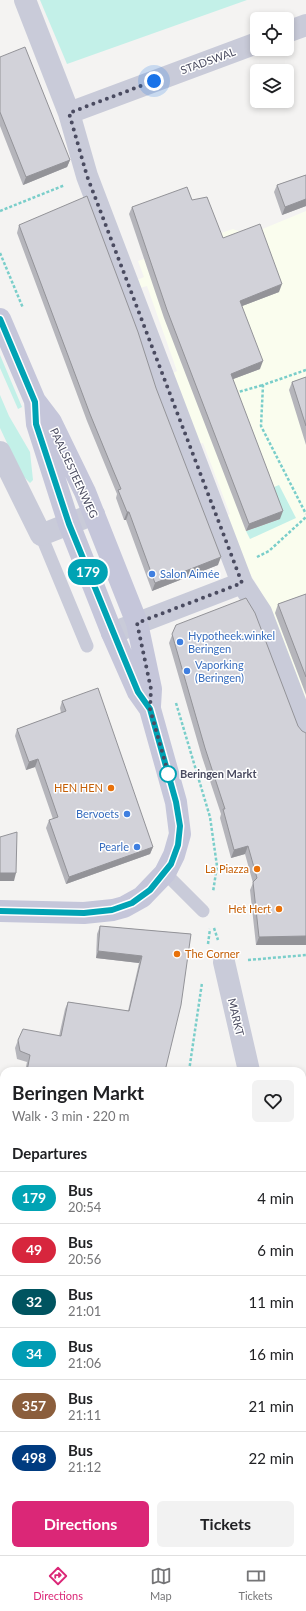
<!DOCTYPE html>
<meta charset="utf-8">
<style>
body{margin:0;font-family:Lato,sans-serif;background:#f2f2f2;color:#202124;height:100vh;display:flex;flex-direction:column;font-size:15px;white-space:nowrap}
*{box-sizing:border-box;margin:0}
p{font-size:13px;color:#757577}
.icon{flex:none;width:22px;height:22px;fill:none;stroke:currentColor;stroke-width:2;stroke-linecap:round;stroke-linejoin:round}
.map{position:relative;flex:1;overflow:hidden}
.panel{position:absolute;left:0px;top:1067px;width:306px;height:488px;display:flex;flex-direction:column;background:#fff;border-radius:12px 12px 0 0;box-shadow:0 2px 6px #0003}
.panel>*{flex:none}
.badge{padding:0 8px;border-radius:13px;font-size:14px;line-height:26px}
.buttons{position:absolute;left:250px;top:12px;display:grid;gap:8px}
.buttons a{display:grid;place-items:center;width:44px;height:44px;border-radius:6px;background:#fff;box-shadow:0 2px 6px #0003;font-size:20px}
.you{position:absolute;width:20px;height:20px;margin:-10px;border:3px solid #fff;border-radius:50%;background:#1a73e8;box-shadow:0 0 0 6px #1a73e833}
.map>.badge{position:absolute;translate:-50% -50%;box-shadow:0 0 0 2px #fff}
h2{padding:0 12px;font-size:15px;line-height:36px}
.round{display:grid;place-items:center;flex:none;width:42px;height:42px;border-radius:6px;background:#f2f2f2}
.overview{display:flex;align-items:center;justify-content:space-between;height:68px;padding:0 12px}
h1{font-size:19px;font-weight:700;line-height:30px}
.cta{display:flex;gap:8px;margin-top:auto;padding:8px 12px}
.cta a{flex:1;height:46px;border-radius:6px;background:#db2777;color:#fff;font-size:16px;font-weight:700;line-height:46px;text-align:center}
.cta a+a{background:#f2f2f2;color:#202124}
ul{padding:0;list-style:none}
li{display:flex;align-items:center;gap:12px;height:52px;padding:0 12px;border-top:1px solid #e0e0e0}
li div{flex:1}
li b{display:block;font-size:15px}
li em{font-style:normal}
li .badge{min-width:44px;font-weight:700;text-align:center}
.tabs{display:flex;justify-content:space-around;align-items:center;height:56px;border-top:1px solid #e0e0e0;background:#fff;font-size:11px;color:#757577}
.tabs a{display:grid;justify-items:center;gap:2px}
.tabs .current{color:#db2777}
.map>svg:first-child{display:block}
</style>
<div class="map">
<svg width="306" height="1555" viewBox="0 0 306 1555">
<rect width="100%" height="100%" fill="#f4f3f2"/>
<path fill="#fafdee" d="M306 211V705L259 588 241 559 224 517 230 514 203 443 196 445 170 374 177 371 147 286 140 288 137 280 144 277 138 261 233 229 248 235Z"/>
<path fill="#c3f0e8" d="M40 0H247L67 64Z
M0 355 22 407 18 409 0 368Z
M0 395 9 416 30 452 33 480 30 483 22 475 0 428Z
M279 485 296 518 250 539 246 531 280 519 269 489Z
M306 1161V1205L302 1208V1162Z
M306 1222V1333L302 1314V1226Z
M306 1369V1410H302V1370Z"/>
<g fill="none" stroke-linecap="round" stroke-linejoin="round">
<path stroke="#7aceca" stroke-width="2.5" stroke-dasharray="3 2" stroke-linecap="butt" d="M0 211 65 185
M0 253 23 308
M306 370 263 385 261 426 306 514
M235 393 263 385
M257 557 269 551 306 517
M176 703 210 817 217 866 213 892
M214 928 218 940
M208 944 210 929
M248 960 306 955
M189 1071 202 983
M302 1215 306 1210
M302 1496 306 1495"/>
<path stroke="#c9cbd9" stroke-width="13" d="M41 535 87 646
M165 873 203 911
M302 1152 306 1154
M302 1419H306"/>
<path stroke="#c9cbd9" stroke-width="22" d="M25 0 69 113 87 176 242 583 261 612 306 730
M287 32 306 25
M69 113 257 43
M0 452 41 535 94 514
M112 633 242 583
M224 962 249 1071
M302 1094H306
M0 1289 4 1288
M132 1551 134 1555"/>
<path stroke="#c5c6da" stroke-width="22" d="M0 319 35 401 51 422 85 492 137 623 151 689 150 706
M0 911 84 913 113 910 124 907 142 897 165 873 174 855 180 834 176 802 150 709 138 692 112 633 69 524 37 424 35 401"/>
</g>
<path fill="#b5b5bb" d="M0 57 70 160 67 167 23 185 0 126Z
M306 175V206L282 215 274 192 277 185Z
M192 200 223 238 279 292 242 306 260 369 233 379 280 519 246 531 164 318 129 214 132 207Z
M19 225 156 388 218 565 152 591 126 520H124L116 498 117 494 87 421 17 233Z
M306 377V445L289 390 292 382Z
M306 594V695L275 613 278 604Z
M176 625 306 945H256L250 890 253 883 245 854 231 858 220 818 221 814 202 757 169 643Z
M62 701 153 847 150 854 66 884 46 828 49 820 53 819 35 767 26 770 15 736 17 729 61 713 60 708Z
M100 926 191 934 165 1071H25L27 1062 17 1059 15 1048 18 1040 59 1036 65 1009 68 1002 128 1011 139 963 96 958 97 934Z
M4 1112V1134H2Z
M27 1551H95V1555H27Z
M158 1551H277L276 1555H159Z"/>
<path fill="#939398" d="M70 160 67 167 23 185 26 177Z
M306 199V206L282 215 285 207Z
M282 284 279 292 237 308 240 301Z
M263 361 260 369 228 381 231 374Z
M283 511 280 519 246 531 249 524Z
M127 512H129L126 520H124Z
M221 557 218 565 152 591 155 583Z
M38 759 35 767 26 770 29 762Z
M248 846 245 854 231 858 234 850Z
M153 847 150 854 66 884 69 877Z
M0 873H16L14 881H0Z
M306 936V945H256L259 937Z
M98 951 142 956 139 963 96 958Z
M4 1251V1259H0V1252Z
M302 1300H304L302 1306Z
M0 1414H4V1421L0 1422Z
M4 1517V1523L0 1525V1518Z"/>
<path fill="#d2d2d9" stroke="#939398" d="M25 47 70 160 26 177 0 112V57Z
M306 175V199L285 207 277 185Z
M187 187 192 200 207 197 223 238 260 224 282 284 240 301 263 361 231 374 283 511 249 524 167 310 132 207Z
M87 196 138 332 156 388 221 557 155 583 129 512H127L118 490 121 489 113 470 90 414 19 225Z
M306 377V426L292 382Z
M306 594V677L278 604Z
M246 598 255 613 298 726 302 731 306 733V936L259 937 253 882 257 878 248 846 234 850 223 809H225L205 748 172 634 176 625Z
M98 688 153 847 69 877 49 820 58 817 38 759 29 762 17 729 66 711 62 701Z
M17 832 16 873H0V837Z
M100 926 191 934 181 1005 165 1071H27L30 1055 20 1051 18 1040 23 1029 61 1036 68 1002 129 1011 142 956 98 951Z
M0 1209H4V1251L0 1252Z
M302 1288 304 1300H302Z
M0 1337H4V1414H0Z
M4 1454V1517L0 1518V1455Z
M30 1551H95V1555H30Z
M164 1551H277L276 1555H164Z"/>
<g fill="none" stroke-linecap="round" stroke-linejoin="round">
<g stroke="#fff" stroke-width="9">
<path id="line" d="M0 319 35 402 36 424 69 524 123 656 138 692 150 709 176 802 180 826 178 845 171 864 150 890 132 903 112 910 84 913 0 911"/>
</g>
<use href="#line" stroke="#00a3b4" stroke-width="6"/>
<path stroke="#4a4b60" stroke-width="4" stroke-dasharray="0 7.2" d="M154 81 69 113 87 176 242 583 137 623 151 689 150 709 169 776 168 774"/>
</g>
<g fill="#3f7fe0" stroke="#fff" stroke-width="1.5">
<circle cx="152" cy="574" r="4"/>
<circle cx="180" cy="642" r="4"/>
<circle cx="187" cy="671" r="4"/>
<circle cx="127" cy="814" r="4"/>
<circle cx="137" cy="847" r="4"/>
</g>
<circle fill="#fff" stroke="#00a3b4" stroke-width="2" cx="168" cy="774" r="8"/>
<g fill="#e8710a" stroke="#fff" stroke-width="1.5">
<circle cx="111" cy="788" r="4"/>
<circle cx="257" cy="869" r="4"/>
<circle cx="279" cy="909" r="4"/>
<circle cx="177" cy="954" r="4"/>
</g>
<g text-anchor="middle" stroke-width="3" stroke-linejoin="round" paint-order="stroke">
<g font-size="11" fill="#4a4b60" stroke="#fff">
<text transform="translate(208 61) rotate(-20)" y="4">STADSWAL</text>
<text transform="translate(74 473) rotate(65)" y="4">PAALSESTEENWEG</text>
<text transform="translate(236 1017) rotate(77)" y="4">MARKT</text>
</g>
<g font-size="11" fill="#366cbe" stroke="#fff" text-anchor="start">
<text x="160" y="578">Salon Aimée</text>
<text x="188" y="640">Hypotheek.winkel<tspan x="188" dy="13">Beringen</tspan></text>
<text x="195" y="669">Vaporking<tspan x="195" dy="13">(Beringen)</tspan></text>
<text x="119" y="818" text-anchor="end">Bervoets</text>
<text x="129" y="851" text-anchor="end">Pearle</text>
</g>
<g font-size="11" font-weight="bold" fill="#4a4b60" stroke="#fff" text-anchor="start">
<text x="180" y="778">Beringen Markt</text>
</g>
<g font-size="11" fill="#c56008" stroke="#fff" text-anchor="end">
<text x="103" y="792">HEN HEN</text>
<text x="249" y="873">La Piazza</text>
<text x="271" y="913">Het Hert</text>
<text x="185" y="958" text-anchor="start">The Corner</text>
</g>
</g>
</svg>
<div class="buttons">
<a><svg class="icon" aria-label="locate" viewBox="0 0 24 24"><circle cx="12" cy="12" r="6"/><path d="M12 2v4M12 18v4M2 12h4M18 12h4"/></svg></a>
<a><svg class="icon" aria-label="layers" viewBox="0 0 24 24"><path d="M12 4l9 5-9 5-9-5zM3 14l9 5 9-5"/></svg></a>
</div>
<div class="you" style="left:154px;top:81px"></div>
<b class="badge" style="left:88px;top:572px;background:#00a3b4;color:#fff">179</b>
<section class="panel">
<div class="overview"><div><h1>Beringen Markt</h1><p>Walk · 3 min · 220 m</p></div><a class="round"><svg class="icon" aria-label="heart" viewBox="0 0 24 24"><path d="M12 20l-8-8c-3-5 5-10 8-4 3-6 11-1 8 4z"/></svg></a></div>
<h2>Departures</h2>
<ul>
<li><span class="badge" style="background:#00a3b4;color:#fff">179</span><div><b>Bus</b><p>20:54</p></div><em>4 min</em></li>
<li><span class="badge" style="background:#d7263d;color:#fff">49</span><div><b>Bus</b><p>20:56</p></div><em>6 min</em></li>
<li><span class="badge" style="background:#005460;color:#fff">32</span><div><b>Bus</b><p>21:01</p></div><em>11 min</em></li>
<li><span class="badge" style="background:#009cb4;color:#fff">34</span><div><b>Bus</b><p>21:06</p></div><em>16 min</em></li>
<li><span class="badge" style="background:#8b5e3c;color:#fff">357</span><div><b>Bus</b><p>21:11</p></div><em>21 min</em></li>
<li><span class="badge" style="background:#003b80;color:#fff">498</span><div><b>Bus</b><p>21:12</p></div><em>22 min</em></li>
</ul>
<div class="cta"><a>Directions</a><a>Tickets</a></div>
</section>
</div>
<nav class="tabs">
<a class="current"><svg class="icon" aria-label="directions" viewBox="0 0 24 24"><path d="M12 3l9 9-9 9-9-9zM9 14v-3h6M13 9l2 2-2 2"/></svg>Directions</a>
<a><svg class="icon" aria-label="map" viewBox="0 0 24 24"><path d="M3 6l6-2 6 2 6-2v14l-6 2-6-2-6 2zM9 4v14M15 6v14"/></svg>Map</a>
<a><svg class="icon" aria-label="tickets" viewBox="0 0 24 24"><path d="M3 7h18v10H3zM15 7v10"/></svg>Tickets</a>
</nav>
